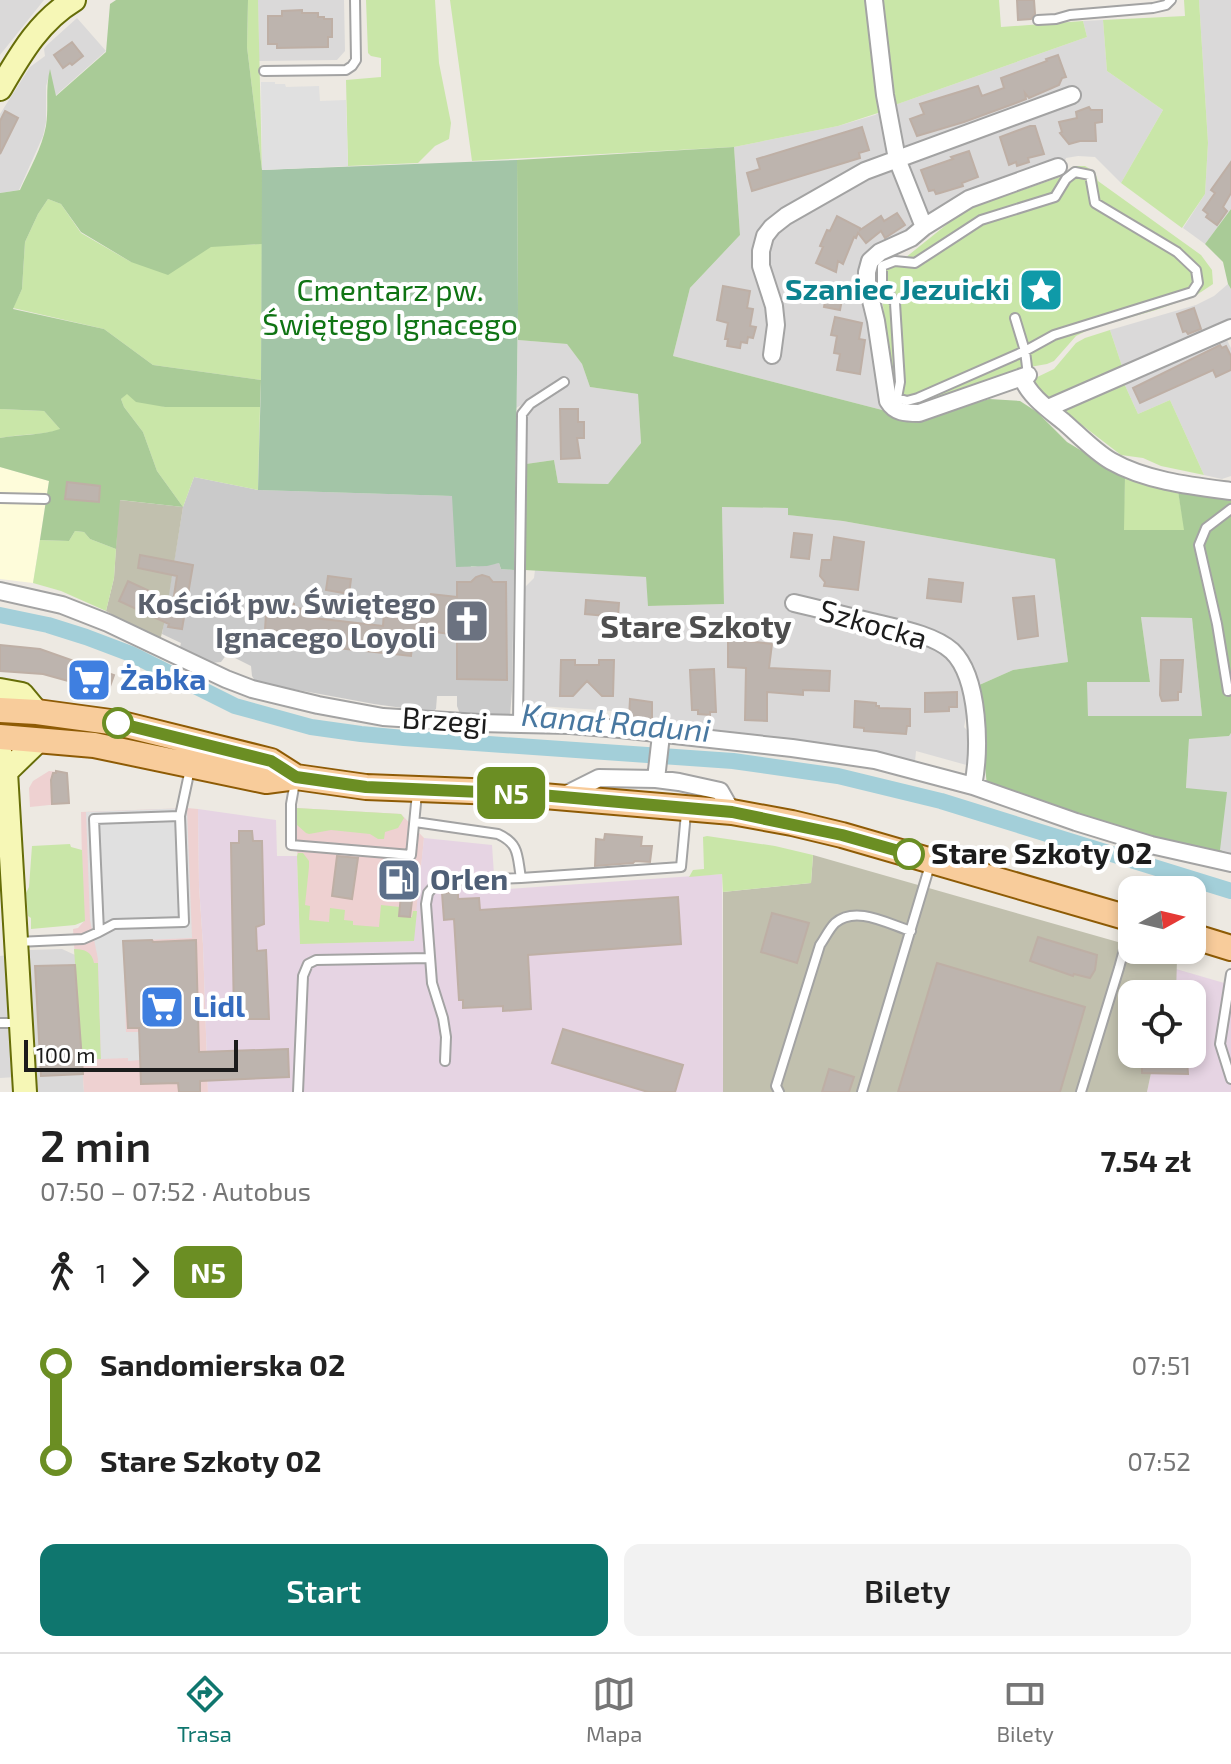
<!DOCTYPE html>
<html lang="pl">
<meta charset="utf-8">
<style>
body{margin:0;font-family:"Exo 2",sans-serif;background:#f2f2f2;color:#222;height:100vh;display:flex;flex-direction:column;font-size:30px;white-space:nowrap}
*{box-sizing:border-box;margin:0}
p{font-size:26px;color:#767676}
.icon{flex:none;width:44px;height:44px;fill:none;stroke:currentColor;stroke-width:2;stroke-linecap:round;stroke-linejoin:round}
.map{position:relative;height:1092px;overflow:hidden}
.side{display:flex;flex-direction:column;background:#fff;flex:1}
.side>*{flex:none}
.badge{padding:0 16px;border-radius:12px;font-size:28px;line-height:52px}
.needle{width:52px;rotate:82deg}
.controls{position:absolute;left:1118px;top:876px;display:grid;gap:16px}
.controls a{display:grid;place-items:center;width:88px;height:88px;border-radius:16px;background:#fff;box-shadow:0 4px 12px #0003;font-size:40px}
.scale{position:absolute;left:24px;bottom:20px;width:214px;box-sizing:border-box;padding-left:8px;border:4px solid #1c1c1c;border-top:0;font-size:22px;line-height:28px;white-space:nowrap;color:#1c1c1c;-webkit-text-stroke:6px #fff;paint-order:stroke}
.map>.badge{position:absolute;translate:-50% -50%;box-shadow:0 0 0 4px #fff}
.legs{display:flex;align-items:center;gap:12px;height:88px;padding:0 40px;font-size:26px}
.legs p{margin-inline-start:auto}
.overview{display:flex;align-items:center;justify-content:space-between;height:136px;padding:0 40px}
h1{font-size:44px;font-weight:600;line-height:60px}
.button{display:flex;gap:16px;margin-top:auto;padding:16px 40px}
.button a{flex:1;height:92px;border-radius:16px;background:#0f766e;color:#fff;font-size:32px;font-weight:600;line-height:92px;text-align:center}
.button a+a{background:#f2f2f2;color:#222}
ul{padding:0 40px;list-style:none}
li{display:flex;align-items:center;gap:28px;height:96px;font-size:30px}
li i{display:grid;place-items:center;width:12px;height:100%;margin:0 10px;background:currentColor}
li i::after{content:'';width:20px;height:20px;margin:-10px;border:6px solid;border-radius:50%;background:#fff}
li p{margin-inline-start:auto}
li:first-child i{background:linear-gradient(#0000 50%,currentColor 0)}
li:last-child i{background:linear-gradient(currentColor 50%,#0000 0)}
.tab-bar{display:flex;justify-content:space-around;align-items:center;height:112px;border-top:2px solid #e0e0e0;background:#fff;font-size:22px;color:#767676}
.tab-bar a{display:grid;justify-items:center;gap:4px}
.tab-bar .active{color:#0f766e}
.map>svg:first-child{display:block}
</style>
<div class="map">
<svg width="1231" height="1092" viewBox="0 0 1231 1092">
<rect width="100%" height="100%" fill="#ede9e2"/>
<path fill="#dad9d9" d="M0 0H44L0 55Z
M258 0H344L345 51 337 60 259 61Z
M1199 0H1231V209L1205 244 1183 228 1205 194 1208 143Z
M77 18 106 51 55 96 50 72 46 86V122L43 136 19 190 0 193V114L30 67 45 56 44 49 47 45Z
M1103 20 1107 71 1163 110 1121 183 1095 157 1078 156 1066 158 1060 175 966 206 903 252 886 256 876 266 874 273 886 411 673 356 690 288 740 235 734 147 838 126 875 115 892 106 1087 37 1083 21Z
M1228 284 1231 289V322L1124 372 1110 330 1196 305 1214 296Z
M1224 334 1231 348V476L1222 479 1204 475 1170 400 1138 414 1123 381Z
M518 340 567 344 582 364 590 387 638 394 641 443 608 484 558 483 554 460 526 464 525 403 516 408Z
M722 507 788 508 789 515 843 521 1055 559 1068 662 1013 670 977 686V679L960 680 967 713 964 727 969 732 970 766 916 751 915 762 613 723 614 711 524 705 525 587 534 578 535 570 646 577 649 606 724 604Z
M1141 617 1192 618 1202 716H1088L1086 682H1150Z
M1231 733V858L1220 851 1186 789 1189 739 1229 736Z
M62 949 75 955 84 1092H36L29 950Z
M8 955 16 1077 0 1078V956Z"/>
<path fill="#eed1d1" d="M49 771 67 773 69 803 30 807 29 788 33 781Z
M187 808 198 809 199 886 203 945 208 1092H84L73 929 78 928 85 920 83 909 81 812Z
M296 808 401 814 424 838 414 941 300 944Z"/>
<path fill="#e6d4e3" d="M198 809 276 820 277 856H297L300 944 413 941 424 838 492 845 495 890 722 874 723 1092H208L203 945 199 886Z
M1176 969 1231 985V1092H1147L1151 1073H1174L1175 1054H1192V994H1176Z"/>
<path fill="#fefcda" d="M0 467 49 481 33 583 0 579Z"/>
<path fill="#cacaca" d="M194 477 258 490 453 496 471 567 499 563 501 569 514 570 512 690 510 717 507 719 460 714 457 706V696H437L436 709 432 712 374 704 260 683 255 681 252 676 251 666 227 654 221 662 211 663 180 647 181 643 162 634 183 507Z"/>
<path fill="#c1c0ae" d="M119 500 183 507 165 620 160 641 106 611 114 578Z
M813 855 1132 946V950H1145L1177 959 1176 994H1132V1054H1175V1073H1151L1147 1092H723V892L811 883Z"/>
<path fill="#c9e6a8" d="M248 0H258L262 170 247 47Z
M366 0H435L439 63 451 123 449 139 435 146 418 163 348 166 346 80 381 77V58L371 56 368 53Z
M450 0H867L881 112 838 126 734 147 472 161Z
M879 0H999L1001 27 1083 21 1087 37 892 106Z
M1184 0H1199L1208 143 1205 194 1182 228 1121 183 1163 110 1107 71 1103 20 1185 16Z
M1074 166H1085L1095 172 1098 181 1201 255 1212 270 1213 284 1195 296 1156 310 1092 328 1076 336 1054 361 1047 364 1018 369 918 408 901 407C887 376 888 340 883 306 880 291 875 286 876 269L884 261 905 258 956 217 973 207 1060 177Z
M48 199 61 204 81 233 131 262 211 246 262 244 261 380 153 365 104 329 13 308 22 289 25 242 38 214Z
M1110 330 1124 372 1051 402 1029 381 1054 369 1076 343 1085 338Z
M1123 381 1138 414 1170 400 1204 475 1161 466 1143 458 1121 455 1065 412 1070 404Z
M127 393 165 407H260L258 490 194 477 183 507 157 471 143 432 124 407 121 399Z
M0 409 44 411 61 430C41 435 21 434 0 438Z
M1125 477 1178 491 1185 531 1123 530Z
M75 531 84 532 90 539 116 549 114 578 106 611 61 591 33 583 40 540 69 541Z
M296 808 401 814 404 818 398 828 385 832 384 839H378L370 834 331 830 309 834 306 833 297 825Z
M707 836 775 846 813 855 811 883 723 892 722 874 689 877 693 870 704 869 703 837Z
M70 844 71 847 82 850 85 921 75 925 31 929V918L28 916 26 893 29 887 32 846Z
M298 853H303L309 861V867L305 905 310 906 309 920 329 922 330 908 345 910 344 920 353 921V925L379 927 381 905 400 907 399 916 412 917 413 911H417L414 941 300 944 297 856Z
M74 949C85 949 92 952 94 963H98L101 1059H82Z"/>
<path fill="#a9cb97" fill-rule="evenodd" d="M116 0H248L247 47 262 170V244L211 247 168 275 131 262 81 232 61 204 48 199 38 214 25 242 22 289 13 309 104 329 153 365 261 380 260 407H165L136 402 127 394 121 399 124 407 143 432 157 471 183 507 120 500 116 549 90 539 84 532 75 531 69 541 40 540 49 481 0 467V438C20 434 40 436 60 429L44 411 0 409V193L20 190C29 170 42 148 46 126 49 106 45 89 50 69L56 96 106 52 110 4Z
M734 147 740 235 690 288 673 356 886 411 901 420 922 418 989 399 1020 401 1037 412 1067 442 1125 477 1124 530H1184L1178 491 1231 498V733L1229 736 1189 739 1186 788 1227 792 1220 850 1228 853V857L1206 853 987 786 977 686 1013 670 1068 662 1055 559 843 521 788 515V508L722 507 724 604 648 606 646 577 525 570 526 464 554 460 558 483 608 484 641 443 638 394 590 387 582 364 567 344 518 340 517 160ZM1141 617 1192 618 1202 716H1088L1087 682H1150Z
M1231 209V289L1228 284 1223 262 1205 244Z"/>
<path fill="#a3c5a7" d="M517 160 518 309 514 570 501 569 499 563 487 566 456 567 452 496 258 490 261 380 262 170Z"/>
<path fill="#e0e0e0" d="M261 82H275V84H285L286 87 319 86 320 101 346 100 348 166 262 170Z
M187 808 192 938 123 941 126 1032H139L140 1060 128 1061V1058L101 1059 98 959 90 920 86 812Z"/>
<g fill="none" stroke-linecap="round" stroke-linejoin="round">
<path stroke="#a3cfd9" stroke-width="16" d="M0 615 48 625 86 637 131 654 235 706 311 727 361 734 404 738 733 761 838 776 941 801 1231 891"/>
</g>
<path fill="#bdb4ae" stroke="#beafa5" stroke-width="2" d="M1017 0H1034L1035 14 1031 19 1018 20Z
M302 10V13H318V17H324V19H332V37H328V47L277 48V44H268V16H282V11Z
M72 42 83 56 72 65 70 63 63 68 54 55Z
M1058 55 1066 77 1062 78 1059 85 1029 98 1025 93 1026 99 1016 103 964 122 917 136 910 119 924 114 920 104 978 86 982 96 1004 88 1001 78 1047 61 1046 59Z
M1089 107 1091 110H1102V122L1095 123 1096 141H1080L1069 144 1060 133 1062 132 1059 122 1077 118 1076 112Z
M5 111 18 118 0 154V121Z
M1030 126H1035L1044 154 1028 158 1029 162 1017 166 1016 162 1009 165 1000 137Z
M862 127 869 150 859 153 860 158 752 191 747 173 760 169 757 159Z
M969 151 978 177 962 183 963 186 940 193 936 194 934 190 929 191 921 170 953 159 951 157Z
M1231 162V193L1223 207 1227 211 1217 225 1206 217 1208 214 1203 210 1215 193 1211 190Z
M897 213 905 225 885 238 881 231 866 243 858 233 856 238 854 237 843 264 838 261 836 272 816 263 823 247 820 246 827 230 830 231 837 216 860 228V230L881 216 884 221Z
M723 286 750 291 747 308 753 309 750 326 756 327 753 338 748 337 747 343 741 342 740 348 727 346 728 339H725L728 323 717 320Z
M828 286 844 289 840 310 824 307Z
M1194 308 1201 329 1188 334 1186 331 1183 332 1177 314Z
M835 317 862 323 859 339 865 340 860 374 837 370 840 354 834 353 837 336 831 335Z
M1220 345 1222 348 1226 346 1231 356V370L1216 377 1213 370 1140 403 1133 388Z
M560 409H578V422H584V438H577L580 458 561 459Z
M67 482 100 486 99 502 65 499Z
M794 533 812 535 809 559 791 557Z
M834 537 864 542 858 590 824 586 825 582 820 576 822 560H831Z
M140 555 193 565 182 629 168 627 169 624 119 601 128 581 173 602 177 576 138 568Z
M482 575 489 577 493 582H506L507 680 457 679V635L414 629 411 656 290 643V646L269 644 270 630H265L266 614 272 615 273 602 294 604V608L314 610V618L383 626 385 599 429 604 431 594 457 597V582H471L476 577Z
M328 576 351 579 349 594 326 590Z
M929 579 963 583 961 602 927 598Z
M1034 596 1038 636 1018 639 1013 598Z
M586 600 619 603 618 617 585 614Z
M728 639 772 644 769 668 830 671 829 691 803 690V695L767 692V721L745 720 746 668 728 667Z
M0 645 40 649 114 675 108 692 43 674 0 671Z
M561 660H575V665H599V660H614L613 696H602L587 681 573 696H560Z
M1161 660H1183L1181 692H1178V700L1162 701 1160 695Z
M714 669 716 712H710V715L698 714V710H692L690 670Z
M957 692V707H949V711L925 712V693Z
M630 699 652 702V722L629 719Z
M855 701 876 703V706H879V708L910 709V726H907L906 734 864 731V728L854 727Z
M56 771 67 773 69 803 52 804 51 780 53 773H56Z
M239 831H252L253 841H262L264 924 256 927 257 951 266 950 269 1019H234L231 843H239Z
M605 834 642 837 641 846H652L650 862 635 861 633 863 595 866 596 839 604 840Z
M337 856 358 858 352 899 332 896Z
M385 864 416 868 410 917 399 916 401 895 382 892Z
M458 892V899L479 898 480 910 678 897 681 944 528 955 531 1009 503 1011V1006L463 1008V1000H459L454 919 444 920 442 893Z
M772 913 809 923 797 963 761 952Z
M1038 937 1097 955 1095 970 1090 978 1074 974 1073 976 1030 961Z
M152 940 153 942 196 940 199 1052 288 1049 289 1077 200 1081V1092H179L178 1083 141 1084 139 1028H128L123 941Z
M937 963 1085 1007 1060 1092H898Z
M75 965 83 1074 41 1076 35 966Z
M563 1029 683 1065 675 1092H648L552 1063Z
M1142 1054H1175V1060H1187L1188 1074 1142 1073Z
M829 1069 854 1077 849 1092H822Z"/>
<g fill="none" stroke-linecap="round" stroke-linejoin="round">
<g stroke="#a3a3a3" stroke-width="12">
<path id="lane" d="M1038 20 1056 19 1070 15 1153 8 1166 5 1171 0
M264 71 346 70 352 66 356 60 355 0
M1075 172 1090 175 1095 203 1177 252 1196 270 1198 283 1192 292 1054 335 1025 351 918 398 907 401 897 398 900 382 895 303 882 284V266L895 261 915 263 981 220 1055 197 1066 179Z
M1015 318 1025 351 1028 375
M0 498 45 499
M1228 691 1217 624 1199 545 1206 528 1231 509
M518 723 522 414 530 404 564 382
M295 782 291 804V845L411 855 417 793
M180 816 190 769
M415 822 498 834C520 844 517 856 521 878
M17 942 83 939 99 932 94 819 180 816 184 922 114 924 99 932
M1231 974 1220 1044 1231 1079
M0 1023H20
M445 1061 446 1037 443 1018 432 983 426 904 428 893 435 885 443 881 521 878 681 867 686 813
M298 1092 303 976 308 964 316 960 430 958
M779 1092 776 1086 820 945C825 938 829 929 835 923 856 905 888 924 911 931
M862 1092 930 865
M1081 1092 1119 968 1132 920"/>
</g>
<g stroke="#a3a3a3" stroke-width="20">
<path id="street" d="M874 0 885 95 897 159 924 227 911 238 880 252 870 261 867 272V284L876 321 888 401C895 413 906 413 919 413L1028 375
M924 227 969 199 1058 167
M772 355 776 325 774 306 761 266V251L765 236 772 227 786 216 865 171 1072 95
M1022 377C1029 396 1048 409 1064 422 1078 434 1095 452 1111 461 1146 481 1192 486 1231 491
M1048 408 1231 328
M0 591 62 605 108 623 226 679 252 689 318 705 383 717 479 723 570 725 620 729 792 748 875 760 973 786 1076 822 1151 845 1231 863
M794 603C820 609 846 616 872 622 896 628 933 634 952 651 980 678 980 751 973 786
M656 779 661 735
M563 796 599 778 656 779 679 782 720 791 732 812"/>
</g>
<g stroke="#666d08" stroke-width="26">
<path id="secondary" d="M0 89C20 55 39 21 74 0
M0 690 22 694 37 712
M0 752 6 772 25 1092
M6 772 39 740"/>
</g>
<g stroke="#8e5b05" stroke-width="28">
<path id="primary" d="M0 710 37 712 118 723 271 761 296 777
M0 737 94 745 266 781 296 777 366 787 497 792 732 812 792 823 842 835 1132 919
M1192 936 1231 948"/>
</g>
<use href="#lane" stroke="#fff" stroke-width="8"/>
<use href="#street" stroke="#fff" stroke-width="16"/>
<use href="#secondary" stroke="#f6f7b6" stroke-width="22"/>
<use href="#primary" stroke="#f8cc9b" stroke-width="24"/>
</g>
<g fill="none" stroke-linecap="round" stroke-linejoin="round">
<g stroke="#fff" stroke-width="18">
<path id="line-1" d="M118 723 271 761 296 777 366 787 529 794 732 812 842 835 909 854"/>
</g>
<use href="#line-1" stroke="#6b8e23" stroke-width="12"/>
</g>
<defs>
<g id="sight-square" transform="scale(2.3)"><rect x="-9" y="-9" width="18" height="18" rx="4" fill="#0f9aa8" stroke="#fff"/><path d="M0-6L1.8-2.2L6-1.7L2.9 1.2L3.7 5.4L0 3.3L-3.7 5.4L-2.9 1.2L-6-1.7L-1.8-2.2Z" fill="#fff"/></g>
<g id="church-square" transform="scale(2.3)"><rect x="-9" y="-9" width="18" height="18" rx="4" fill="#6b7280" stroke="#fff"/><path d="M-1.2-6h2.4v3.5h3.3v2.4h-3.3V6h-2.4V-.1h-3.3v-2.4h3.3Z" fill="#fff"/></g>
<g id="supermarket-square" transform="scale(2.3)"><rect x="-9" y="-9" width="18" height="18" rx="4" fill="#3f7fe0" stroke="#fff"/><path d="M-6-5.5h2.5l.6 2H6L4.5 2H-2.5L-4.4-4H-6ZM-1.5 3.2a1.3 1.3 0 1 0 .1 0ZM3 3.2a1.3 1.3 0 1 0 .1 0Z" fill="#fff"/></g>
<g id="fuel-square" transform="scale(2.3)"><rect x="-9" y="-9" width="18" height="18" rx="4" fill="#5c6f8a" stroke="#fff"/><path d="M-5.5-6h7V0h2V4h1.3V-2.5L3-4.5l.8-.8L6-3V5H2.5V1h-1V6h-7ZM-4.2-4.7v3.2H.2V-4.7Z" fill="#fff"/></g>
</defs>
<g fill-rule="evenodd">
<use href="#sight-square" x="1041" y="290"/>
<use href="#church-square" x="467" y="621"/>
<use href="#supermarket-square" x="89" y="680"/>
<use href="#fuel-square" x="399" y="880"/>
<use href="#supermarket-square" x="162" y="1007"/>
</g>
<g fill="#fff" stroke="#6b8e23" stroke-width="4">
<circle cx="118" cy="723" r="14"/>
<circle cx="909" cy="854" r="14"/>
</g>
<g text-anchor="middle" stroke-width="8" stroke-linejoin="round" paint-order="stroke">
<g font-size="30" font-weight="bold" fill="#0d838f" stroke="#fff" text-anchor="end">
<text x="1010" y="300">Szaniec Jezuicki</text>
</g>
<g font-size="30" fill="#0f7413" stroke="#fff">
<text x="390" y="301">Cmentarz pw.<tspan x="390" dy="34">Świętego Ignacego</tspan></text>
</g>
<g font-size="30" font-weight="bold" fill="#5b616d" stroke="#fff" text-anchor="end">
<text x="436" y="614">Kościół pw. Świętego<tspan x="436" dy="34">Ignacego Loyoli</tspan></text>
</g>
<g font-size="30" fill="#1c1c1c" stroke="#fff">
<text transform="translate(873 625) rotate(16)" y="10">Szkocka</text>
<text transform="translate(445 721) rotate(4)" y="10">Brzegi</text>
</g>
<g font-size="30" font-weight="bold" fill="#366cbe" stroke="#fff" text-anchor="start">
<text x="120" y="690">Żabka</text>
<text x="193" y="1017">Lidl</text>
</g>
<g font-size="30" font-weight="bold" fill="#1c1c1c" stroke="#fff" text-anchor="start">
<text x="931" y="864">Stare Szkoty 02</text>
</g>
<g font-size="30" font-weight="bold" fill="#4e5e75" stroke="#fff" text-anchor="start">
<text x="430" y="890">Orlen</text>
</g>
<g font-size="32" font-weight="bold" fill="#4f4f4f" stroke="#fff">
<text x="696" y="638">Stare Szkoty</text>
</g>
<g font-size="32" font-style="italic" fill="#4978a0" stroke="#fff">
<text transform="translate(616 723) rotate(5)" y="11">Kanał Raduni</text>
</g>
</g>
</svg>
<div class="controls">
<a><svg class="needle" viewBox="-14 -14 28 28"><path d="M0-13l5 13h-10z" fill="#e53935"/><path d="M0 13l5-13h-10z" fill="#767676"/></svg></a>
<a><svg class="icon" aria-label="locate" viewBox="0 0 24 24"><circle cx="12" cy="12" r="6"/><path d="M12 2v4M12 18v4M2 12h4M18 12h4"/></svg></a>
</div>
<div class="scale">100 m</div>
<b class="badge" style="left:511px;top:793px;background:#6b8e23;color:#fff">N5</b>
</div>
<section class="side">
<div class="overview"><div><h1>2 min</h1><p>07:50 – 07:52 · Autobus</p></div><b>7.54 zł</b></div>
<div class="legs"><svg class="icon" aria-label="walk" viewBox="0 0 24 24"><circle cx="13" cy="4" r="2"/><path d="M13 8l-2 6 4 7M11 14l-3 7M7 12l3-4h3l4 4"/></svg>1<svg class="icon" aria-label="forward" viewBox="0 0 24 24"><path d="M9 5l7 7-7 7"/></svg><b class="badge" style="background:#6b8e23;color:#fff">N5</b></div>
<ul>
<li><i style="color:#6b8e23"></i><b>Sandomierska 02</b><p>07:51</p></li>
<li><i style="color:#6b8e23"></i><b>Stare Szkoty 02</b><p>07:52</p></li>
</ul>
<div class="button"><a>Start</a><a>Bilety</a></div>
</section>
<nav class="tab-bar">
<a class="active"><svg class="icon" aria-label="directions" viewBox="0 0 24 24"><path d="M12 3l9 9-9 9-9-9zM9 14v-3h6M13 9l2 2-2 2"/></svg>Trasa</a>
<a><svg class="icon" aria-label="map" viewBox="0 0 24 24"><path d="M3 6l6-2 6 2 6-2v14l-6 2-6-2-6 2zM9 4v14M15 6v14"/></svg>Mapa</a>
<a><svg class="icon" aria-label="tickets" viewBox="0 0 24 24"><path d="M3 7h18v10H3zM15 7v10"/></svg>Bilety</a>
</nav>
